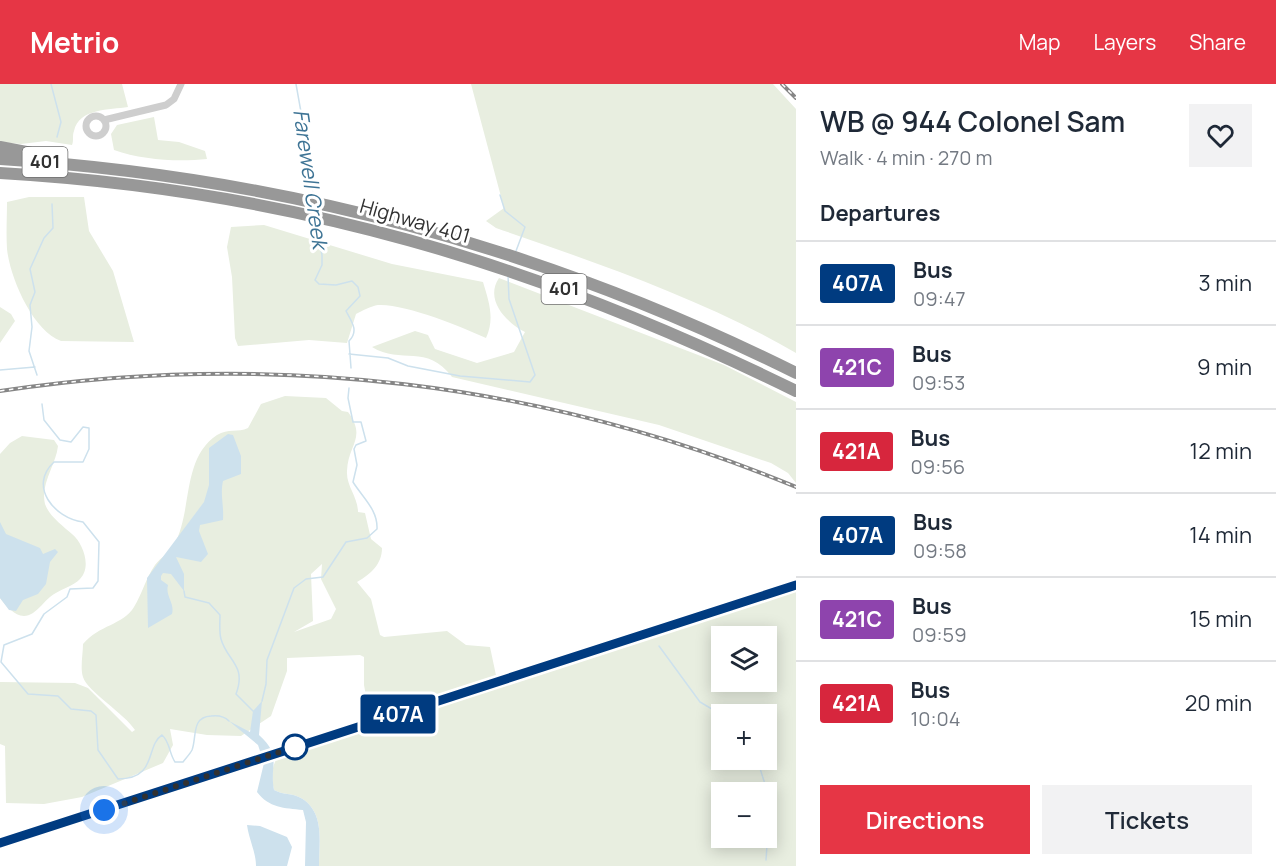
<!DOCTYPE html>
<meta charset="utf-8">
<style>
body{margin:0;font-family:Manrope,sans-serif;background:#f2f2f3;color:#1f2937;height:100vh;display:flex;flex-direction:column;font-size:22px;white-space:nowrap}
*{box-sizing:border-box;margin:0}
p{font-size:20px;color:#747a83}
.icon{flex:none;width:33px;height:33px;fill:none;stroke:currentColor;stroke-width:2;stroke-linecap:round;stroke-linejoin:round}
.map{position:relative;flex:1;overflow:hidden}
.panel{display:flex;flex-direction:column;background:#fff;width:480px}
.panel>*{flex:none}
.badge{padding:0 12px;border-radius:4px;font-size:21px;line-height:39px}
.tools{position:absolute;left:711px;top:542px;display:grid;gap:12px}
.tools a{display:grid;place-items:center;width:66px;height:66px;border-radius:0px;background:#fff;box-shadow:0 3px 15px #0003;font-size:30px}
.you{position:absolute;width:30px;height:30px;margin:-15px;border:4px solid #fff;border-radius:50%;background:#1a73e8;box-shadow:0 0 0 9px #1a73e833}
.map>.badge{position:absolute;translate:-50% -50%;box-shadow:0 0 0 3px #fff}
h2{padding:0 24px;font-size:22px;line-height:54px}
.round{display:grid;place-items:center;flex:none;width:63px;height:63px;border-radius:0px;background:#f2f2f3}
.head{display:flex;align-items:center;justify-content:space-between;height:102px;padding:0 24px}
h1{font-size:28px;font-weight:600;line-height:45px}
.primary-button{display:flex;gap:12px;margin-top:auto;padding:12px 24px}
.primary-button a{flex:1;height:69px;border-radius:0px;background:#e63645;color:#fff;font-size:24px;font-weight:600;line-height:69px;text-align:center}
.primary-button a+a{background:#f2f2f3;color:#1f2937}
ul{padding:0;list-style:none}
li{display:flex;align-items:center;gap:18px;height:84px;padding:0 24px;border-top:2px solid #e0e1e3}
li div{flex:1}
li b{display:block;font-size:22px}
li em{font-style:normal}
li .badge{min-width:66px;font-weight:700;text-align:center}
header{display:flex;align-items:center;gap:36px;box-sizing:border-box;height:84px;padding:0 30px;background:#e63645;color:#fff}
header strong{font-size:28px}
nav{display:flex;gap:33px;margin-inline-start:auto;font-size:21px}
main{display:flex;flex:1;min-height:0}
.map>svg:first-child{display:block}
</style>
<header>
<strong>Metrio</strong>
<nav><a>Map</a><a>Layers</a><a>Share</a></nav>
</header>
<main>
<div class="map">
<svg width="796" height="782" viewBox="0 0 796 782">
<rect width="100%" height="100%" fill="#fff"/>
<path fill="#e8eee0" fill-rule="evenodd" d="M0 0H122L128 23C110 26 79 24 74 47 72 52 74 56 72 61L46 57 21 60 0 58Z
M471 0H773L796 25V269C703 215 597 179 496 144L486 137 504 124Z
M154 33 158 56 179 58 205 67 207 75C178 78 142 76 114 66L111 50 117 41Z
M29 113H84L89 147 113 187 134 258 61 257C33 247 10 194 7 165 6 149 7 133 7 118Z
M264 141 392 180 483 198C489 218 495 235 486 254 463 243 403 219 378 221 371 222 362 227 356 230L347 259 309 256 238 262 235 254 232 193 227 163 231 143Z
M499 194 724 281 796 318V399L788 389 771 379 659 341 452 293C427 259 401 281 372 263L415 247 428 251 435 265 477 279 514 268 525 248C507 239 484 216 499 194Z
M0 223 11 230 15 237 0 259Z
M285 312 326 314 342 327 348 328C367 354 348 360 347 387 346 402 358 413 358 428L365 429 371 455 382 464C382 480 371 490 357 498L371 515 380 551 384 553 447 547 466 561 490 563 497 596 796 504V782H319C319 758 325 728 301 714 292 709 283 711 274 706 272 697 271 686 275 678 283 661 352 646 371 640L364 601V573L360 571 287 574V587L271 632 241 652 207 651 170 645 173 661 163 679 82 713 44 720 6 719 5 662 0 660V598L75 599 88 604 132 648 135 646C125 630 87 607 83 593 80 584 83 570 83 560 99 541 123 541 134 523 142 510 146 494 155 481 160 474 169 469 174 461 193 427 181 375 217 351 228 344 238 349 248 344L261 320ZM322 480 321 495 336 525 331 535 294 548 313 537 311 490ZM722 552H766V597H722ZM722 630H766V675H722ZM722 708H766V753H722Z
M22 352 54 356 58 362C56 381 40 400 45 420 49 432 63 442 72 450 83 459 92 483 80 495 74 502 58 506 50 513 44 518 39 525 33 529 19 538 8 524 0 514V370L10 359Z"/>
<path fill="#cde1ed" d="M228 350 233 351 241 372V390L223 397C220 411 224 421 223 436L200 441 199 447 208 470 201 478 176 473 184 490V507L171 490 163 489 161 492V496L168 501C165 512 175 519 172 530L148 544 147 494 204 418 209 401V364Z
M0 438 6 450 40 464 43 470 55 465 58 468 50 478 46 500 38 510 23 516 16 527 9 526 0 514Z
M262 617 259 651C283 673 269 679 274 706 283 711 292 709 301 714 325 728 319 758 319 782H305L306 738 303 726C284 724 269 724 257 708L264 679 258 661 229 637 250 648 253 627Z
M247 741 260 742 287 753 292 763 287 782H256C256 768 249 756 247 741Z"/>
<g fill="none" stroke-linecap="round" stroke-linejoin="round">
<path stroke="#cde1ed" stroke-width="1.5" d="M51 0 61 38 57 53
M296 0 311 84 313 112
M500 111 505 127 525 143 516 167
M315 137 322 171V181L315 196 319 200 336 201 352 197 358 203 360 212 346 227C352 238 359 247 349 257L351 284
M349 270 388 274 408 282 460 292 530 298 535 291 509 215 508 191
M0 286 35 283
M37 291 29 267 32 243 30 221 35 208 30 185 44 154 53 144 52 120
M42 320 44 336 60 356 71 358 83 343 89 344V365L83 378H54C28 402 54 434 83 438L99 458 98 497 93 504 70 505 67 513 44 530 32 550 4 561 1 578 28 610 58 612 71 625 91 627 96 631 98 666 118 695C158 695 145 662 162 651 170 658 169 669 175 678H183C186 674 190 670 192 666 197 653 191 633 211 632 218 631 224 632 229 637
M184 507 185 513 209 519 220 531C220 538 219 548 221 555 227 577 247 581 236 610L253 627
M659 562 700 618 722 631
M262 617 266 600 267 576 294 504 306 495 323 493 346 458 367 454 377 445C378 426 363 414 353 398L357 381 354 365 356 361 366 357 361 338H353L348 314 349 304
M757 675 770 716 766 776"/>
<path stroke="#cecece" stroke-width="7" d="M86 42a10 10 0 1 1 20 0a10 10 0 1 1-20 0Z
M104 36 166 21 174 15 181 0"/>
<path stroke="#cecece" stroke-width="8" d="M0 759 796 501"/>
<path stroke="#989898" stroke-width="12" d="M0 63 42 71
M0 75C282 93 543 163 796 289
M0 89C291 106 536 179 796 307"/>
<g stroke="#868686" stroke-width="4">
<path id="rail" d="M782 0 796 14
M0 307C271 266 543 298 796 403"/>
</g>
<use href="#rail" stroke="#fff" stroke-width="1.5" stroke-dasharray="4.5" stroke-linecap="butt"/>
</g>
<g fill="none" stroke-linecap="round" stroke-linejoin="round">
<g stroke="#fff" stroke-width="14">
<path id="line" d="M0 759 796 501"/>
</g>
<use href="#line" stroke="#003b80" stroke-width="9"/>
<path stroke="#313131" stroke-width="6" stroke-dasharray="0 10.8" d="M104 726 304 660 295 663"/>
</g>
<circle fill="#fff" stroke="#003b80" stroke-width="3" cx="295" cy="663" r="12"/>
<g text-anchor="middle" stroke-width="6" stroke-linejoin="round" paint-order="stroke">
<g fill="#fff" stroke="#6f6f6f" stroke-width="1.5">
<rect x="22.5" y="63" width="45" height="30" rx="4.5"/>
<rect x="541.5" y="190" width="45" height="30" rx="4.5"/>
</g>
<g font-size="18" font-weight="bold" fill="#313131">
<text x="45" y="84">401</text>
<text x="564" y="211">401</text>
</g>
<g font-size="20" fill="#313131" stroke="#fff">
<text transform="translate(415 137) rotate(16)" y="7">Highway 401</text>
</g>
<g font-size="21" font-style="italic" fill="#3e7495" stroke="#fff">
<text transform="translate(310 95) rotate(82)" y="7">Farewell Creek</text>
</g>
</g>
</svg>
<div class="tools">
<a><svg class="icon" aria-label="layers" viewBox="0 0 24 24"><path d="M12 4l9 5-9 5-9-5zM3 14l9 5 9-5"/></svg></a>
<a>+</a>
<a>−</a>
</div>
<div class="you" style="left:104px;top:726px"></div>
<b class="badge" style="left:398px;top:630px;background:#003b80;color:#fff">407A</b>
</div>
<section class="panel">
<div class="head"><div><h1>WB @ 944 Colonel Sam</h1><p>Walk · 4 min · 270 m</p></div><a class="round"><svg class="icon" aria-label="heart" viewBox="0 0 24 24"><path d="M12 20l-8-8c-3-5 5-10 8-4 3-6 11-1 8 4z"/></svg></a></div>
<h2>Departures</h2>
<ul>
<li><span class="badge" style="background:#003b80;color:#fff">407A</span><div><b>Bus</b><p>09:47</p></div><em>3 min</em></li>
<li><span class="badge" style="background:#8e44ad;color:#fff">421C</span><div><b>Bus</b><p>09:53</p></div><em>9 min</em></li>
<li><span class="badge" style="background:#d7263d;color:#fff">421A</span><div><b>Bus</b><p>09:56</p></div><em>12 min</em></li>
<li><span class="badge" style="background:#003b80;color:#fff">407A</span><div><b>Bus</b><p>09:58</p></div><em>14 min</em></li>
<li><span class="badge" style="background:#8e44ad;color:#fff">421C</span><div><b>Bus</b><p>09:59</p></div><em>15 min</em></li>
<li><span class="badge" style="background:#d7263d;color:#fff">421A</span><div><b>Bus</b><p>10:04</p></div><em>20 min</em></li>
</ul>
<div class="primary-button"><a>Directions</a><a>Tickets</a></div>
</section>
</main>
